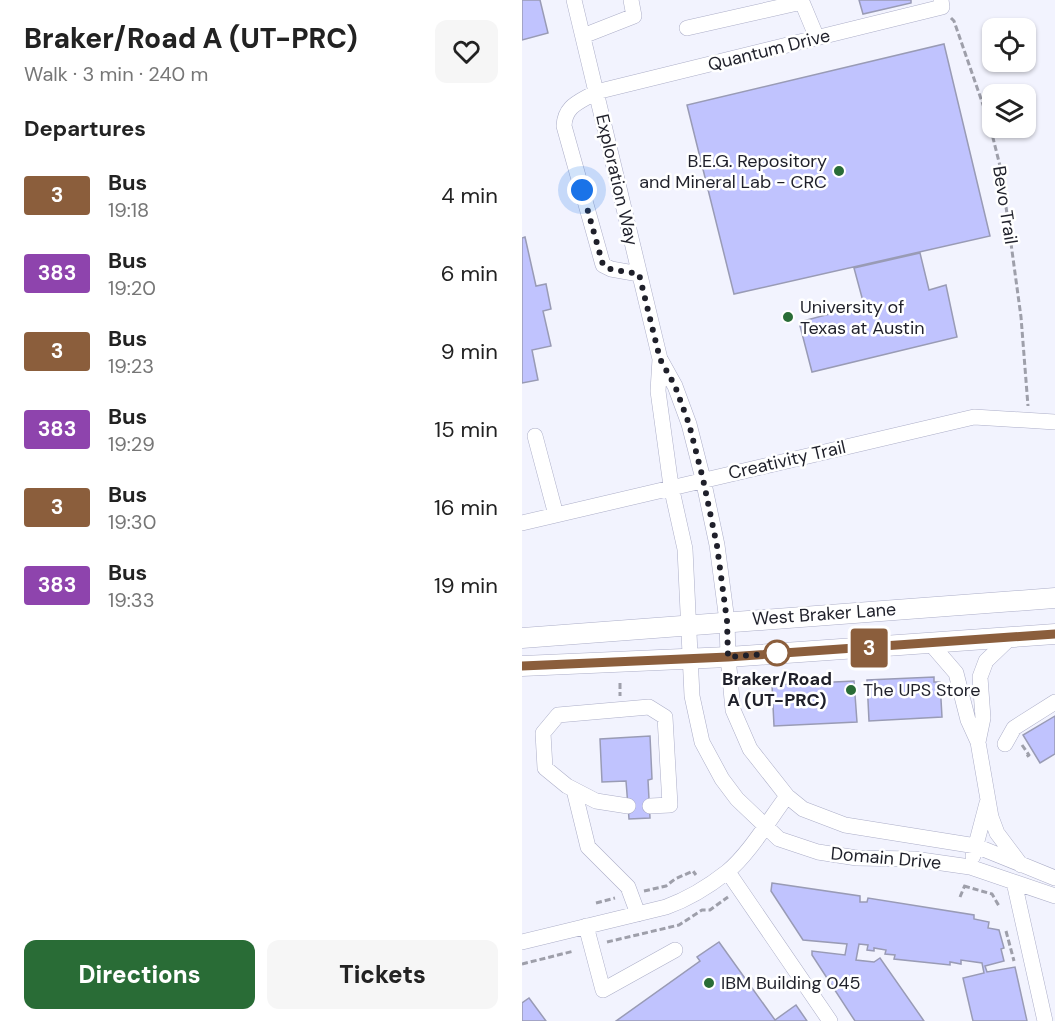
<!DOCTYPE html>
<meta charset="utf-8">
<style>
body{margin:0;font-family:"DM Sans",sans-serif;background:#f6f6f6;color:#222;height:100vh;display:flex;flex-direction:column;font-size:22px;white-space:nowrap}
*{box-sizing:border-box;margin:0}
p{font-size:20px;color:#767676}
.icon{flex:none;width:33px;height:33px;fill:none;stroke:currentColor;stroke-width:2;stroke-linecap:round;stroke-linejoin:round}
.map{position:relative;flex:1;overflow:hidden}
.drawer{display:flex;flex-direction:column;background:#fff;width:522px}
.drawer>*{flex:none}
.badge{padding:0 12px;border-radius:4px;font-size:21px;line-height:39px}
.buttons{position:absolute;left:460px;top:18px;display:grid;gap:12px}
.buttons a{display:grid;place-items:center;width:54px;height:54px;border-radius:12px;background:#fff;box-shadow:0 2px 4px #0004;font-size:30px}
.you{position:absolute;width:30px;height:30px;margin:-15px;border:4px solid #fff;border-radius:50%;background:#1a73e8;box-shadow:0 0 0 9px #1a73e833}
.map>.badge{position:absolute;translate:-50% -50%;box-shadow:0 0 0 3px #fff}
h2{padding:0 24px;font-size:22px;line-height:54px}
.round{display:grid;place-items:center;flex:none;width:63px;height:63px;border-radius:12px;background:#f6f6f6}
.summary{display:flex;align-items:center;justify-content:space-between;height:102px;padding:0 24px}
h1{font-size:28px;font-weight:800;line-height:45px}
.action{display:flex;gap:12px;margin-top:auto;padding:12px 24px}
.action a{flex:1;height:69px;border-radius:12px;background:#296c36;color:#fff;font-size:24px;font-weight:800;line-height:69px;text-align:center}
.action a+a{background:#f6f6f6;color:#222}
ul{padding:0;list-style:none}
li{display:flex;align-items:center;gap:18px;height:78px;padding:0 24px}
li div{flex:1}
li b{display:block;font-size:22px}
li em{font-style:normal}
li .badge{min-width:66px;font-weight:700;text-align:center}
main{display:flex;flex:1;min-height:0}
.map>svg:first-child{display:block}
</style>
<main>
<section class="drawer">
<div class="summary"><div><h1>Braker/Road A (UT-PRC)</h1><p>Walk · 3 min · 240 m</p></div><a class="round"><svg class="icon" aria-label="heart" viewBox="0 0 24 24"><path d="M12 20l-8-8c-3-5 5-10 8-4 3-6 11-1 8 4z"/></svg></a></div>
<h2>Departures</h2>
<ul>
<li><span class="badge" style="background:#8b5e3c;color:#fff">3</span><div><b>Bus</b><p>19:18</p></div><em>4 min</em></li>
<li><span class="badge" style="background:#8e44ad;color:#fff">383</span><div><b>Bus</b><p>19:20</p></div><em>6 min</em></li>
<li><span class="badge" style="background:#8b5e3c;color:#fff">3</span><div><b>Bus</b><p>19:23</p></div><em>9 min</em></li>
<li><span class="badge" style="background:#8e44ad;color:#fff">383</span><div><b>Bus</b><p>19:29</p></div><em>15 min</em></li>
<li><span class="badge" style="background:#8b5e3c;color:#fff">3</span><div><b>Bus</b><p>19:30</p></div><em>16 min</em></li>
<li><span class="badge" style="background:#8e44ad;color:#fff">383</span><div><b>Bus</b><p>19:33</p></div><em>19 min</em></li>
</ul>
<div class="action"><a>Directions</a><a>Tickets</a></div>
</section>
<div class="map">
<svg width="533" height="1021" viewBox="0 0 533 1021">
<rect width="100%" height="100%" fill="#f2f3fe"/>
<path fill="#c0c3fe" stroke="#999bb5" stroke-width="1.5" d="M0 0H18L26 33 0 40Z
M337 0H389V3L341 14Z
M422 44 468 236 212 294 165 105Z
M3 237 14 286 24 284 29 309 21 311 29 346 10 350 16 380 0 383V238Z
M398 253 407 290 424 285 435 337 290 372 277 322 342 305 332 268Z
M412 677V682H418L420 717 347 721 345 680Z
M332 681 335 722 252 726 250 685Z
M533 716V754L518 763 501 735Z
M128 736 130 779 126 780 128 818 107 819 104 781 80 782 78 739Z
M250 883 338 896V902H345L346 898 452 915V919L467 922 466 928 477 930 482 948 479 949 482 961 463 966 465 972 493 967 505 1021H451L441 978 462 973 460 963 439 960V964L428 962V965L372 959 373 955 363 954 364 950 352 948V951L345 950 346 945 337 944 334 960 352 962 358 958 402 1021H333L290 955V951L323 955 325 944 281 940 249 891Z
M197 942 253 1020 274 1005 285 1021H94L178 961 175 957Z
M7 998 24 1021H0V1003Z"/>
<g fill="none" stroke-linecap="round" stroke-linejoin="round">
<g stroke="#acaec8" stroke-width="16">
<path id="minor" d="M52 0 138 359 136 391 149 486 163 549 170 696 180 742 200 779 215 799 257 839 296 852 335 858 392 859 448 867 533 896
M165 28 280 2 295 38
M61 36 112 16 109 0
M117 274 89 269 81 265 42 126C43 105 58 102 74 92L420 7 419 0
M138 359 153 386 167 424 181 479 195 545 205 621 206 657 211 710 228 749 265 796 281 809 323 825 454 846 533 878
M13 436 34 515
M0 523 452 417 533 422
M409 644 434 673 446 720 456 742 469 817 475 833 499 865
M456 742 461 718 458 677 464 661 489 637
M483 744 492 728 533 702
M52 790 66 847 106 887 116 914
M106 806 74 801 45 786 23 768 21 733 36 715 127 707 143 717 148 805 128 806
M451 856 465 803
M206 872 308 1021
M492 882 523 1021
M64 926 81 990 153 950
M0 942 144 907C166 899 186 887 205 872 227 854 247 820 265 796"/>
</g>
<g stroke="#acaec8" stroke-width="21">
<path id="major" d="M0 638 533 598
M0 666 206 657 533 634"/>
</g>
<path stroke="#9e9faa" stroke-width="3" stroke-dasharray="6 3" stroke-linecap="butt" d="M429 18 432 21 467 122 479 170 499 317 506 406
M98 683V696
M500 745 507 755 504 757
M442 886 470 894 477 906
M122 891 144 886 153 879 171 871 174 875
M438 897 443 885
M74 903 93 898
M484 931 492 961
M85 942 157 925 180 910H188L206 897
M0 964 52 951"/>
<use href="#minor" stroke="#fff" stroke-width="15"/>
<use href="#major" stroke="#fff" stroke-width="20"/>
</g>
<g fill="none" stroke-linecap="round" stroke-linejoin="round">
<g stroke="#fff" stroke-width="14">
<path id="line" d="M0 666 206 657 533 634"/>
</g>
<use href="#line" stroke="#8b5e3c" stroke-width="9"/>
<path stroke="#1f202a" stroke-width="6" stroke-dasharray="0 10.8" d="M60 190 81 265 88 269 117 274 138 359 153 386 167 424 181 479 195 546 205 621 206 657 255 653"/>
</g>
<g fill="#296c36" stroke="#fff" stroke-width="2">
<circle cx="317" cy="171" r="6"/>
<circle cx="266" cy="317" r="6"/>
<circle cx="329" cy="690" r="6"/>
<circle cx="187" cy="983" r="6"/>
</g>
<circle fill="#fff" stroke="#8b5e3c" stroke-width="3" cx="255" cy="653" r="12"/>
<g text-anchor="middle" stroke-width="5" stroke-linejoin="round" paint-order="stroke">
<g font-size="18" fill="#1f202a" stroke="#fff">
<text transform="translate(247 50) rotate(-14)" y="6">Quantum Drive</text>
<text transform="translate(95 180) rotate(77)" y="6">Exploration Way</text>
<text transform="translate(483 205) rotate(81)" y="6">Bevo Trail</text>
<text transform="translate(265 460) rotate(-13)" y="6">Creativity Trail</text>
<text transform="translate(302 614) rotate(-4)" y="6">West Braker Lane</text>
<text transform="translate(364 858) rotate(5)" y="6">Domain Drive</text>
</g>
<g font-size="18" fill="#1f202a" stroke="#fff" text-anchor="start">
<text x="305" y="167" text-anchor="end">B.E.G. Repository<tspan x="305" dy="21">and Mineral Lab - CRC</tspan></text>
<text x="278" y="313">University of<tspan x="278" dy="21">Texas at Austin</tspan></text>
<text x="341" y="696">The UPS Store</text>
<text x="199" y="989">IBM Building 045</text>
</g>
<g font-size="18" font-weight="bold" fill="#1f202a" stroke="#fff">
<text x="255" y="685">Braker/Road<tspan x="255" dy="21">A (UT-PRC)</tspan></text>
</g>
</g>
</svg>
<div class="buttons">
<a><svg class="icon" aria-label="locate" viewBox="0 0 24 24"><circle cx="12" cy="12" r="6"/><path d="M12 2v4M12 18v4M2 12h4M18 12h4"/></svg></a>
<a><svg class="icon" aria-label="layers" viewBox="0 0 24 24"><path d="M12 4l9 5-9 5-9-5zM3 14l9 5 9-5"/></svg></a>
</div>
<div class="you" style="left:60px;top:190px"></div>
<b class="badge" style="left:347px;top:648px;background:#8b5e3c;color:#fff">3</b>
</div>
</main>
